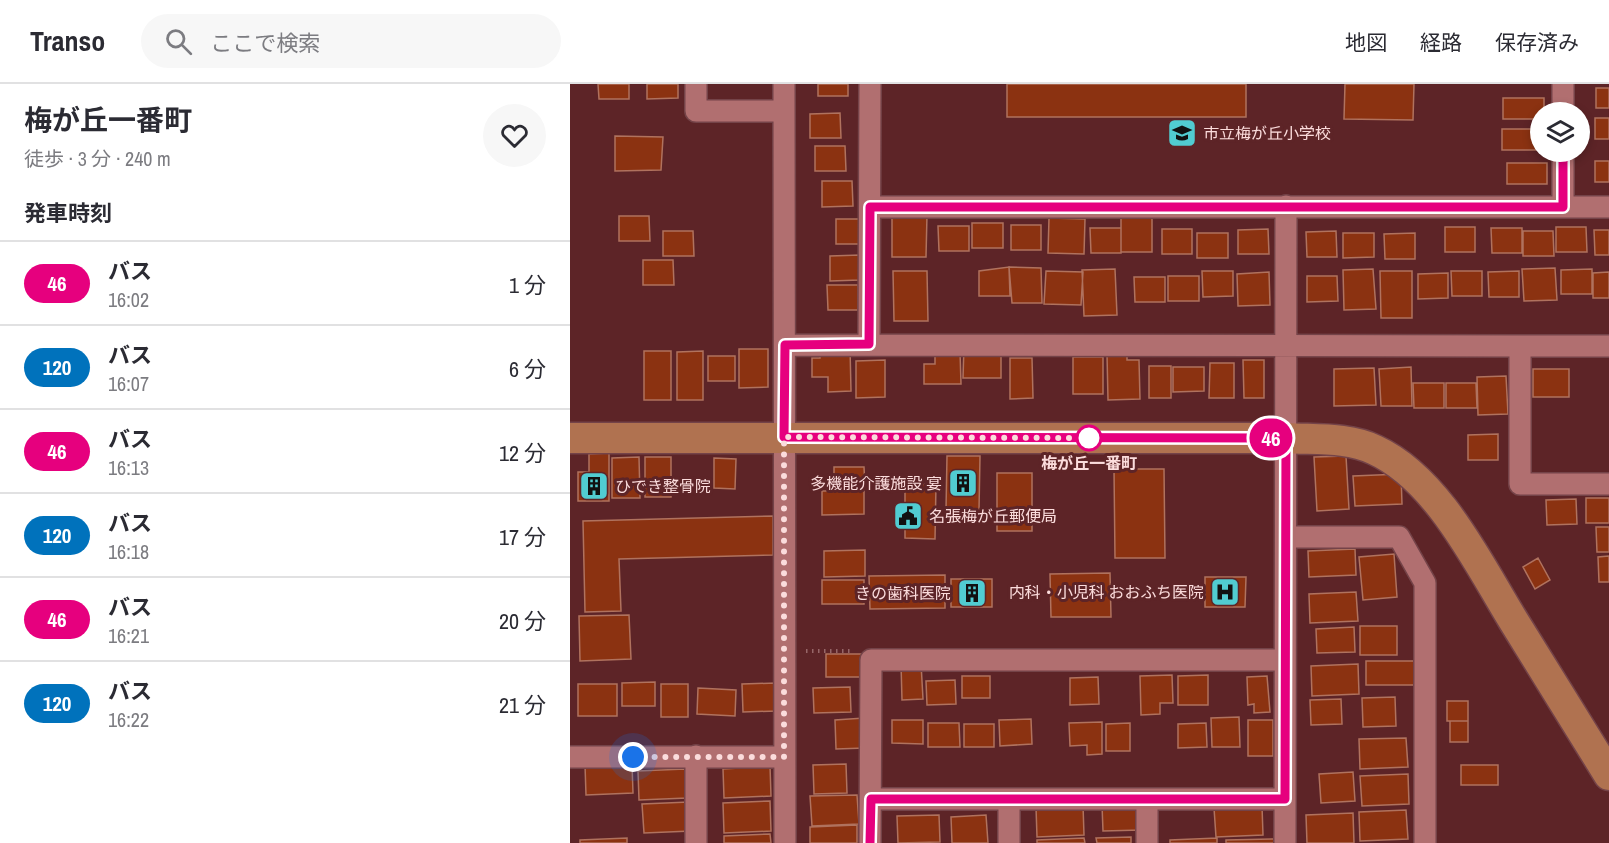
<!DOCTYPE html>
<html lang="ja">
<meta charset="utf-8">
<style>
body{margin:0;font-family:"Archivo Narrow","Noto Sans JP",sans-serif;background:#f7f7f7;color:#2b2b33;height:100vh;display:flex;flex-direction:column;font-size:22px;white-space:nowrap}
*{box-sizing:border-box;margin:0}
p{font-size:20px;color:#7c7c81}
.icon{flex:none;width:33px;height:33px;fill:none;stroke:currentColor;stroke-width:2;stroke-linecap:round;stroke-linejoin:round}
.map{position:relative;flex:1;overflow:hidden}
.details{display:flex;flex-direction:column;background:#fff;width:570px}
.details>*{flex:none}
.badge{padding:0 12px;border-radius:20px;font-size:21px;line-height:39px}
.buttons{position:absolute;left:960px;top:18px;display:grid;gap:12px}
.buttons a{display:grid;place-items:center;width:60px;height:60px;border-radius:50%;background:#fff;box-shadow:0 3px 9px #0003;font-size:30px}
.you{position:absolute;width:30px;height:30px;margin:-15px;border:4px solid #fff;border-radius:50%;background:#1a73e8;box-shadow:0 0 0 9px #1a73e833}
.map>.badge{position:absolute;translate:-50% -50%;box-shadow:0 0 0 3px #fff}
h2{padding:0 24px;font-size:22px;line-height:54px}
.round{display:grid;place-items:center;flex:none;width:63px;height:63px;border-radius:32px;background:#f7f7f7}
.head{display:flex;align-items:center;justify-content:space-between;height:102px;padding:0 24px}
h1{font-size:28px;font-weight:700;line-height:45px}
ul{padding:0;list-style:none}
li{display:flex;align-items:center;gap:18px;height:84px;padding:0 24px;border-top:2px solid #e1e1e2}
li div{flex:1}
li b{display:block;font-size:22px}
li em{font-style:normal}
li .badge{min-width:66px;font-weight:700;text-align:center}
header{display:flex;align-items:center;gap:36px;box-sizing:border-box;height:84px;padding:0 30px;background:#fff;border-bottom:2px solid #e1e1e2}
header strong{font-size:28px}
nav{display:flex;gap:33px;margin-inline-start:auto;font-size:21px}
.search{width:420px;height:54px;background:#f7f7f7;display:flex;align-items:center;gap:15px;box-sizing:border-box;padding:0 21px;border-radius:33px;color:#7c7c81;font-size:22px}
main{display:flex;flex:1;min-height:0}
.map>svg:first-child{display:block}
</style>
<header>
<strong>Transo</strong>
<div class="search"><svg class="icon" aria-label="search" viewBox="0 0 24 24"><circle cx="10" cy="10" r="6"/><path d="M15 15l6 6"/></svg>ここで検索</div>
<nav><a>地図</a><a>経路</a><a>保存済み</a></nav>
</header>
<main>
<section class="details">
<div class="head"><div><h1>梅が丘一番町</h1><p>徒歩 · 3 分 · 240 m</p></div><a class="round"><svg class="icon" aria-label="heart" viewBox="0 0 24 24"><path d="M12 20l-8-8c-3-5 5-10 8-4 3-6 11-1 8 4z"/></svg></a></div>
<h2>発車時刻</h2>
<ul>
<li><span class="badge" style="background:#e6007e;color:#fff">46</span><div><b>バス</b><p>16:02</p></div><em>1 分</em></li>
<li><span class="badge" style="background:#0072bc;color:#fff">120</span><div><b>バス</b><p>16:07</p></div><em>6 分</em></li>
<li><span class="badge" style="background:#e6007e;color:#fff">46</span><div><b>バス</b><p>16:13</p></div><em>12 分</em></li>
<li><span class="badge" style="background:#0072bc;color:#fff">120</span><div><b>バス</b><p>16:18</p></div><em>17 分</em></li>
<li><span class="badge" style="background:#e6007e;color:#fff">46</span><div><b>バス</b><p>16:21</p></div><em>20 分</em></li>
<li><span class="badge" style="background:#0072bc;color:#fff">120</span><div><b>バス</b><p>16:22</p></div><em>21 分</em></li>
</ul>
</section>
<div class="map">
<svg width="1039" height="759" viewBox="0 0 1039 759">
<rect width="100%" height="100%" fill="#5d2427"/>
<path fill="#8b3211" stroke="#b0725e" stroke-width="1.5" d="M28 0H59V15H29Z
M77 0H108V14L77 15Z
M248 0H278V12H248Z
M437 0H676V33H437Z
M775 0H844L843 36 774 35Z
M1026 4H1039V24H1026Z
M933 14H974V28H970V35H933Z
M270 29 271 54H240V30Z
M1025 34H1039V55H1025Z
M932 45H970V66H932Z
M45 52 93 53 91 86 45 87Z
M245 62H275L276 87H245Z
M1025 77H1039V98H1025Z
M937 79H977V100H937Z
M252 97H282L283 122 252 123Z
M322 130 357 131 356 173H322Z
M49 132H79L80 157H49Z
M551 132 582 133V168H551Z
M479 134 515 135 514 170 478 169Z
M266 135H297V160H266Z
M402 139H433V164H402Z
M441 141H471V166H441Z
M368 142H399V167H369Z
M875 143H905V168H875Z
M986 143H1016L1017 168H986Z
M520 144H551V169H521Z
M921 144H952V169H922Z
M592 145H622V170H592Z
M698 145 699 170H668V146Z
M1024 146H1039V171H1025Z
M93 147H123L124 172H93Z
M766 147 767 173H737L736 148Z
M953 147H983L984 172H953Z
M627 149H658V174H627Z
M773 149H804V173L773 174Z
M845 149V175H815L814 150Z
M290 171V196L260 197V172Z
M73 176H103L104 201H73Z
M439 183 471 184 472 219H442Z
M439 183 440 212H409V187Z
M985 184 987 216 954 217 952 185Z
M545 185 547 231 514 232 512 186Z
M803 185 806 225 774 226 773 186Z
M1022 185V210H991V186Z
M323 187H357L358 237H324Z
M476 187 513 188 511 221 474 220Z
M632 187H663V212L633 213Z
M810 187H842V234H811Z
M881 187H912V212H882Z
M949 187V213H919L918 188Z
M699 188 700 221 668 222 667 190Z
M1039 188V214H1023V189Z
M878 189V214L848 215V190Z
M598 192H629V217H598Z
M737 192H767L768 217 737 218Z
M564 193H595V218H565Z
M257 201H288V226H258Z
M394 262 431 263V294H393Z
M250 264H280L281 307 258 308V293H242V274H250Z
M169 265H198V303L169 304Z
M74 267H101V316H74Z
M133 267V316H107V268Z
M365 268H390L391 300H354V280H365Z
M557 269V276H569L570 315 538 316 537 270Z
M138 272H165V297H138Z
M503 273H533V310H503Z
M440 274H462L463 314 440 315Z
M315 276V313L286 314V277Z
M673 276H694V314H674Z
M640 279H664V314H639Z
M579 282H601V314H579Z
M603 283H634V307L603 308Z
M841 283 842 322H811L809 285Z
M804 284 806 321 764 322V285Z
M963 285H999V313H963Z
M936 292 938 330 908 331 907 293Z
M843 299H874V324H844Z
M876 299H906L907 324H876Z
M928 350V376H898V351Z
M39 369V417H8V388H19V370Z
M377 372H410L409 426H376Z
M776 372 779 425 747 427 744 373Z
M69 373 70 414H42V374Z
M75 373H101V413H75Z
M144 374 166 375 165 405 144 404Z
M264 383H294L295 403H264Z
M544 385H594L595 474H545Z
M427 389H462V447H427Z
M831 390 832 420 785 422 783 392Z
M335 400H366L365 455 335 454Z
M252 407H294V430L252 431Z
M1016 414H1039V439H1016Z
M1006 415 1007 440 977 441 976 416Z
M203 432V471L49 475 51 527 15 528 13 437Z
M1026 443H1039V468H1027Z
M785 465 786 491 739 493 738 467Z
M295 466V492L254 493V467Z
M824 470 827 513 793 516 789 473Z
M1039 472V498H1029L1028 473Z
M968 474 980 496 965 505 953 483Z
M540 489 541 533H481L480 490Z
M375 491V524L300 525 299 492Z
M635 493H676L675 523H635Z
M381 495H422V523H381Z
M252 496H294V520H252Z
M786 508 788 537 740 539 739 510Z
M59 531 61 575 10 577 9 532Z
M790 542H827V571H790Z
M784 543 785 568 747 569 746 545Z
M256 570H292V593H256Z
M796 577H845V601H796Z
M351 579 353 615 332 616 331 580Z
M788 580 789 610 742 612 741 582Z
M602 591 603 619H590V630L571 631 570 592Z
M638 591V621H608V592Z
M392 592H420V614H392Z
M697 592 700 628 684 629V620L678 621 677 593Z
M528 593 529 620 500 621V594Z
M385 596 386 620 357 621 356 597Z
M85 598V622H52V599Z
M206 599V627L173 628 172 600Z
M8 600H47V632H8Z
M91 600H118V633H91Z
M280 603 281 628 244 629 243 604Z
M128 604 166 606 165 632 127 630Z
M825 613 826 642 793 643 792 614Z
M771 615 772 640 741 641 740 616Z
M877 617H898V637H877Z
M669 633 670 663H642L641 634Z
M294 634 295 664 266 665 265 636Z
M461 635 462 660 430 662 429 636Z
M322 636H353V660L322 659Z
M678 636H703V672H678Z
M880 637H898V658H880Z
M532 638V670L517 671V661L500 662 499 639Z
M358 639H389L390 663H358Z
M560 639V667H536V640Z
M636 639 637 663 608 664V640Z
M394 640H424V663H394Z
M836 654 838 683 790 685 789 655Z
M62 680 63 709 16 711 15 681Z
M276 680 277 709 244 710 243 681Z
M891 681H928V701H891Z
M200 682 201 712 154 714 153 685Z
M115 685 117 714 69 716 68 687Z
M783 688 785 717 751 719 749 690Z
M838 690 839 720 792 722 790 692Z
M287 711 289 740 242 742 240 712Z
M200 717 201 747 154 749 153 719Z
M119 718 121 747 74 749 72 720Z
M513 721 514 751 467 753 466 723Z
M532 721H570L571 746 533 747Z
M692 722 693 751 646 753 644 724Z
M836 726 838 755 790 757 789 728Z
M783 729 784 759H737L736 731Z
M369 731 370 758 328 759 327 732Z
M416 731 418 759H382L381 733Z
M287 741V759H240V743Z
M200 750 201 759H154V752Z
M561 753V759H527L526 754Z
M57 754V759H10V756Z
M514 754 515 759H467V756Z
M647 754V759H600V756Z
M704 755V759H656V756Z"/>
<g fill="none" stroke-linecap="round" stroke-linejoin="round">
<g stroke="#744348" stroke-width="24">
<path id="street" d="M126 0V27H214
M214 0 215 759
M993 0V28
M993 68V123
M300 123H1039
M299 260 300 0
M215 261 1039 262
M950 262V400H1039
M716 453H829L855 499V759
M126 672V759
M0 673H214
M301 715H715
M577 715V759
M300 759 301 576H715
M439 759V715
M715 759 716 122"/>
</g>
<g stroke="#744348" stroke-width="33">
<path id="secondary" d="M0 354H716C745 356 778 353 805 366 868 395 908 479 943 536 975 588 1007 639 1039 691"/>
</g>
<path stroke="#966668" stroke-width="4" stroke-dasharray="1.5 4.5" stroke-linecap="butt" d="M236 567H283"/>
<use href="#street" stroke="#b16f70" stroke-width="21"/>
<use href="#secondary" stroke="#b07250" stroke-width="30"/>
</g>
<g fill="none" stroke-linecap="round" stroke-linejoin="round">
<g stroke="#fff" stroke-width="14">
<path id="line" d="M300 759 301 715H715L716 354 214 353 215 261 299 260 300 123H993V68"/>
</g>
<use href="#line" stroke="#e6007e" stroke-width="9"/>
<path stroke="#fbdcdc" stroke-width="6" stroke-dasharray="0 10.8" d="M63 673H214V353L525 354H519"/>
</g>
<defs>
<g id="school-square" transform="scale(1.5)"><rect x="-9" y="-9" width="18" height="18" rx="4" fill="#51ccd1" stroke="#5d2427"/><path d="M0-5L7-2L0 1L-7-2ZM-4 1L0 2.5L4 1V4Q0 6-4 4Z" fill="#111"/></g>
<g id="building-square" transform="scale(1.5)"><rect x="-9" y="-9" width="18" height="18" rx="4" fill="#51ccd1" stroke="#5d2427"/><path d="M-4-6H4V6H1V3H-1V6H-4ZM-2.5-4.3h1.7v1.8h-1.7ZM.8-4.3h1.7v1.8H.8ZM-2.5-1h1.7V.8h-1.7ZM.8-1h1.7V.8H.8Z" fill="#111"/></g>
<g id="civic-square" transform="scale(1.5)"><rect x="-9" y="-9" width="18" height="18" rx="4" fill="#51ccd1" stroke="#5d2427"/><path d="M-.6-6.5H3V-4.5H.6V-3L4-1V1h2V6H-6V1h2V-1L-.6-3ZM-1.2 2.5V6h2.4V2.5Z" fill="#111"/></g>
<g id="hospital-square" transform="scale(1.5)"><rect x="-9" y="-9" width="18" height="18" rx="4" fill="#51ccd1" stroke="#5d2427"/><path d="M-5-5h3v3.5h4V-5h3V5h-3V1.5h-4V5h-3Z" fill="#111"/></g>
</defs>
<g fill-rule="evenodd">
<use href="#school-square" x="612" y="49"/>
<use href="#building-square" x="393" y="399"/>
<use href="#building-square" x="24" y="402"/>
<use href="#civic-square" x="338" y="432"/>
<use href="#hospital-square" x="655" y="508"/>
<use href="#building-square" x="402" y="509"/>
</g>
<circle fill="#fff" stroke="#e6007e" stroke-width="3" cx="519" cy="354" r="12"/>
<g text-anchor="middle" stroke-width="6" stroke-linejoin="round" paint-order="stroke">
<g font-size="16" fill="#fbdcdc" stroke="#5d2427" text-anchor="start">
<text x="633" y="55">市立梅が丘小学校</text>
<text x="372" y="405" text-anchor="end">多機能介護施設 宴</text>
<text x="45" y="408">ひでき整骨院</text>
<text x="359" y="438">名張梅が丘郵便局</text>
<text x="634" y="514" text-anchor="end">内科・小児科 おおふち医院</text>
<text x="381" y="515" text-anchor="end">きの歯科医院</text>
</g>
<g font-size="16" font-weight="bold" fill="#fbdcdc" stroke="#5d2427">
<text x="519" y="385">梅が丘一番町</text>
</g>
</g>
</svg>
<div class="buttons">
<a><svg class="icon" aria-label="layers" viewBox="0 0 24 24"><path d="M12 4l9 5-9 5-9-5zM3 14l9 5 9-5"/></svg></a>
</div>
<div class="you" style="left:63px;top:673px"></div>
<b class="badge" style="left:701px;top:354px;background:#e6007e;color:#fff">46</b>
</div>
</main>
